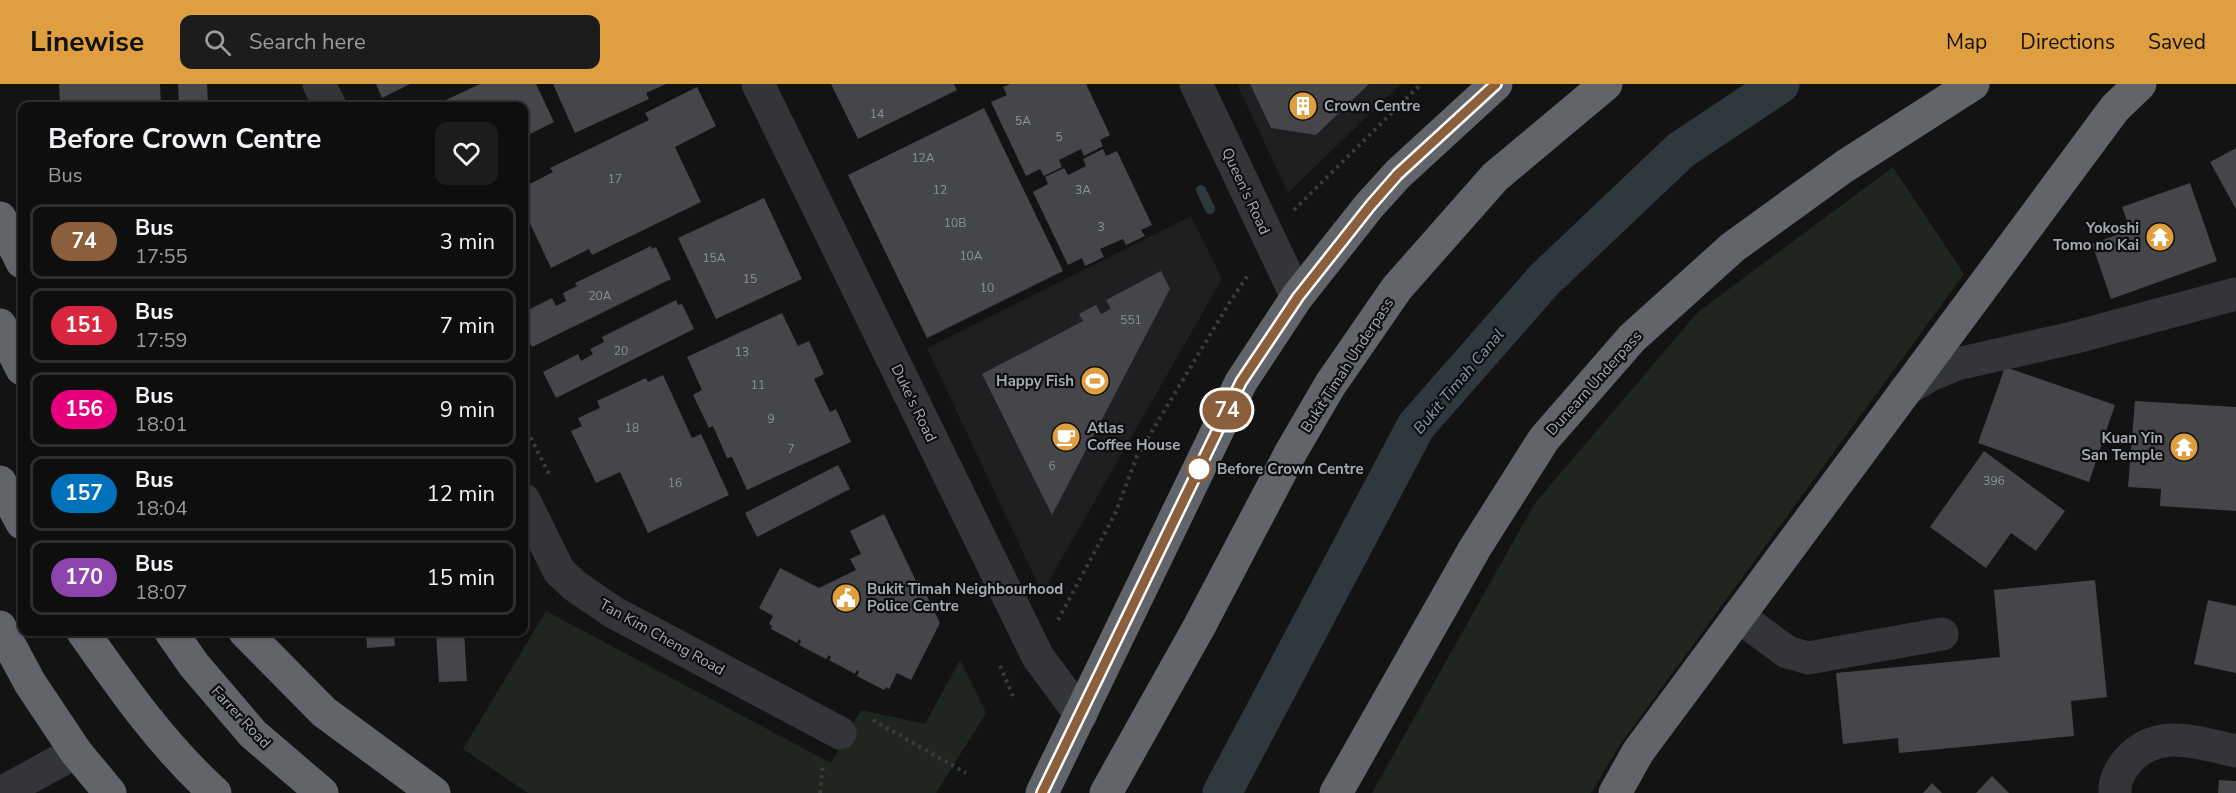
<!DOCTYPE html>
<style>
body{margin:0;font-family:"Nunito Sans",sans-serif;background:#1c1c1d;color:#f1f3f6;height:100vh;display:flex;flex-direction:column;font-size:22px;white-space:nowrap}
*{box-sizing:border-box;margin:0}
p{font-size:20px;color:#9b9c9e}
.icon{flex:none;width:33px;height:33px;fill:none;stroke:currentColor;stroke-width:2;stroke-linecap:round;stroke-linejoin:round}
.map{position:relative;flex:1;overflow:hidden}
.sheet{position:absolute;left:18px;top:18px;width:510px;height:534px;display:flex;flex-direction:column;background:#0e0e0f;border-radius:12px;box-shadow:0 2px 4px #0004,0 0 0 2px #2e2e2f}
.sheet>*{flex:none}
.badge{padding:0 12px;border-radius:20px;font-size:21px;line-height:39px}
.map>.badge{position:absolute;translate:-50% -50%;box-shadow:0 0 0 3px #fff}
.round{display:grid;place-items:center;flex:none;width:63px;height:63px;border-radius:12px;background:#1c1c1d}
.summary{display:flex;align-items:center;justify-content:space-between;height:102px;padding:0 30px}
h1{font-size:28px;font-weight:700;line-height:45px}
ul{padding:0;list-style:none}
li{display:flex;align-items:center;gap:18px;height:75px;margin:0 12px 9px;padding:0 18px;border:3px solid #2e2e2f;border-radius:12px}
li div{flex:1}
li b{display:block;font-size:22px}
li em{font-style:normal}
li .badge{min-width:66px;font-weight:700;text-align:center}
header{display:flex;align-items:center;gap:36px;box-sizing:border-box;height:84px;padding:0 30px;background:#df9f40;color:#111}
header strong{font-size:28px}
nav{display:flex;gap:33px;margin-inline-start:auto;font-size:21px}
.search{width:420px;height:54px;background:#1c1c1d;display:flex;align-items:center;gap:15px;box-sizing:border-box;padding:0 21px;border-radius:12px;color:#9b9c9e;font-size:22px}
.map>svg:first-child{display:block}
</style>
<header>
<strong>Linewise</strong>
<div class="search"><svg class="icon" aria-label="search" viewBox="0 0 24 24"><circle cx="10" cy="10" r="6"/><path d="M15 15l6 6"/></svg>Search here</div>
<nav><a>Map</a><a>Directions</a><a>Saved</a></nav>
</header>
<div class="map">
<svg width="2236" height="709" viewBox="0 0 2236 709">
<rect width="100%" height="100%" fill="#131314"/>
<path fill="#1f1f21" d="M1237 0H1401L1288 109Z
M1191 132 1222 195 1042 509 927 264Z"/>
<path fill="#1f2620" d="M1893 83 1964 190 1619 662 1591 709H1372L1535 419 1698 228Z
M546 527 831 679 861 626 925 640 960 576 986 629 936 709H528L463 665Z"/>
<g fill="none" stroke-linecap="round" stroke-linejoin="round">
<path stroke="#2f383d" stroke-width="10" d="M1201 106 1210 125"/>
<path stroke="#2f383d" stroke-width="39" d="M1222 709 1416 342 1544 196 1681 66 1780 0"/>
</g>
<path fill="#454649" d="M59 0H160L161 22H60Z
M178 0H207L208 22H179Z
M376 0H410L382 14Z
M480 0H536L554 38 524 53V22H433Z
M553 0H666L646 9 649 15 575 49Z
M831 0H954L957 6 858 55Z
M1010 0H1086L1110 51 1100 56 1103 62 1084 72 1081 65 1059 76 1062 83 1044 92 1040 85 1026 92 991 18 1007 11 1003 3Z
M1250 0H1369L1316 51 1271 44Z
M697 3 716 42 675 63 701 118 592 171 589 165 551 184 527 133 524 134V103L553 88 550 84 649 36 645 29Z
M984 24 1063 187 927 254 848 91Z
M2236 64V125L2210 78Z
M1103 65 1106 72 1117 67 1152 141 1141 146 1145 152 1126 161 1123 155 1100 165 1104 173 1085 182 1082 174 1068 181 1033 108 1048 100 1045 93 1064 84 1068 91 1086 82 1083 75Z
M2190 99 2217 177 2111 215 2092 160 2130 146 2122 123Z
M764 114 802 195 716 235 678 154Z
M651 162 652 165 656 163 671 195 532 263 524 245V228L552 214 556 222 566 217 563 209 577 202 575 199Z
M1161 187 1170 205 1052 431 982 290 1083 237 1079 230 1096 221 1101 230 1111 225 1106 216Z
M676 216 678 221 682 220 694 245 556 314 543 288 578 270 581 277 593 270 590 265 604 258 602 253Z
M782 229 798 262 809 257 824 290 814 295 830 328 836 325 851 358 747 406 732 373 727 374 713 342 709 344 693 311 702 306 687 273Z
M2005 283 2115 321 2089 398 1978 359Z
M663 291 692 354 701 350 729 411 648 449 620 388 596 399 571 347 582 342 578 334 600 324 597 317 646 294 648 298Z
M2135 317 2236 323V427L2160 422 2161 405 2128 403Z
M1984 367 2065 427 2036 467 2011 449 1986 484 1930 443Z
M838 381 850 405 757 453 745 429Z
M884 430 916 497 919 496 940 539 911 596 897 589 889 605 886 603 884 606 857 592 859 588 857 586 855 590 829 576 831 573 829 571 826 575 799 561 801 557 799 555 797 559 771 545 772 542 769 540 773 532 759 524 780 484 819 504 856 486 850 475 861 470 850 447Z
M2095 496 2107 613 2071 617 2074 652 1899 669 1898 654 1843 660 1836 589 2000 573 1994 506Z
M2208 516 2236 522V589L2194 580Z
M366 548H394L395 562 367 564Z
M436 548H464L467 597 439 598Z
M1992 692 2009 709H1976Z
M2219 696 2236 697V709H2218Z
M1932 699 1942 709H1923Z"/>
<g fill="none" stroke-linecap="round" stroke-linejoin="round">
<path stroke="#3a3c40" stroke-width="4" stroke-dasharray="3 4.5" stroke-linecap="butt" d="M1294 126 1421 0
M524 340 549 390
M1058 536 1115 430 1137 372 1228 221 1248 191
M1000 582 1013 612
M873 636 966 689
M820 709 823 680"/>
<path stroke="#343539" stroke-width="33" d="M319 0 330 22
M758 0 1038 573 1081 631
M1196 0 1297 213
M1905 306 1930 291 1957 280 2072 254 2236 210
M524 416 559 487 575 502 613 528 840 649
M1738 532 1787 568 1808 574 1942 550
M1 709 76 668
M2115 709C2114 698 2119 688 2126 679 2155 642 2198 659 2236 667"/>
<path stroke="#616469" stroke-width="33" d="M0 134 22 178
M0 241 22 285
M0 398 22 439
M0 543 30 599 76 668 110 709
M83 548C123 605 163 662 215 709
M171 548 194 581 253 650 322 709
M245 548 324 628 434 709
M1042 709 1241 298 1297 213 1369 122 1398 90 1496 0
M1106 709 1199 543 1291 368 1330 301 1397 204 1495 93 1606 0
M1336 709 1475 464 1544 355 1632 254 1733 163 1845 82 1973 0
M1615 709 1638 668 2115 24 2140 0"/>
</g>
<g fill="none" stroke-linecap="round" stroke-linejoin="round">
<g stroke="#fff" stroke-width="14">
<path id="line" d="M1042 709 1241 298 1298 213 1370 122 1398 90 1496 0"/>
</g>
<use href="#line" stroke="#8b5e3c" stroke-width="9"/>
</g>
<defs>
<g id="building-disc" transform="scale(1.5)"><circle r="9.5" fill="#df9f40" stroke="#0e0e0f"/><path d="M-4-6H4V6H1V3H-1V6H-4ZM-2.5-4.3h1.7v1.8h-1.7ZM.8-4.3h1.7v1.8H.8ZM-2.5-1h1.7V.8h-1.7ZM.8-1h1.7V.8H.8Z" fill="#fff"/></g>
<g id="temple-disc" transform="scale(1.5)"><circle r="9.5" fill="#df9f40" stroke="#0e0e0f"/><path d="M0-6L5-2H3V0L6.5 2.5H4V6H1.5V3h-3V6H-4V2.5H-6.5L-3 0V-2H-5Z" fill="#fff"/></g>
<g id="stadium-disc" transform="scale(1.5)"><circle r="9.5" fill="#df9f40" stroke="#0e0e0f"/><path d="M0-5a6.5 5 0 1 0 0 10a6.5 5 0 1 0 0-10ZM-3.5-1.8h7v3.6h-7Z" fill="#fff"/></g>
<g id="cafe-disc" transform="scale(1.5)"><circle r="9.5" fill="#df9f40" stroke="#0e0e0f"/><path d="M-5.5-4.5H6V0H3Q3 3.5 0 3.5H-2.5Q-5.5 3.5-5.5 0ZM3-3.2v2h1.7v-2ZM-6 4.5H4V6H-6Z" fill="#fff"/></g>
<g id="civic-disc" transform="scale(1.5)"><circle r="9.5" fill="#df9f40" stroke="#0e0e0f"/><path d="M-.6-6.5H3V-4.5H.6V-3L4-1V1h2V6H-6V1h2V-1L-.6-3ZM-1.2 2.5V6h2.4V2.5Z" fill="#fff"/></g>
</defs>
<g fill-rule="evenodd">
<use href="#building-disc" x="1303" y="22"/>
<use href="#temple-disc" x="2160" y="153"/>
<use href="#stadium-disc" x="1095" y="297"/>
<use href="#cafe-disc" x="1066" y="353"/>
<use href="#temple-disc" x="2184" y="363"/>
<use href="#civic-disc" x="846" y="514"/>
</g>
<circle fill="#fff" stroke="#8b5e3c" stroke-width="3" cx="1199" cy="385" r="12"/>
<g text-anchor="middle" stroke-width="4.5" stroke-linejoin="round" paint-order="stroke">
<g font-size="12" fill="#8e9298">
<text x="877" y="34">14</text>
<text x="1023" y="41">5A</text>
<text x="1059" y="57">5</text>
<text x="923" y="78">12A</text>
<text x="615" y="99">17</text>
<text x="940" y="110">12</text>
<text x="1083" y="110">3A</text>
<text x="955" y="143">10B</text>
<text x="1101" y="147">3</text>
<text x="971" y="176">10A</text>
<text x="714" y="178">15A</text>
<text x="750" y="199">15</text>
<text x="987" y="208">10</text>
<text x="600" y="216">20A</text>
<text x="1131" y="240">551</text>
<text x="621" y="271">20</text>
<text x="742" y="272">13</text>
<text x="758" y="305">11</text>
<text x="771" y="339">9</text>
<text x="632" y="348">18</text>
<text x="791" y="369">7</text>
<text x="1052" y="386">6</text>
<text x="1994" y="401">396</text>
<text x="675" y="403">16</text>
</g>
<g font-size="15" font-weight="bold" fill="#a6abb3" stroke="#0e0e0f" text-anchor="start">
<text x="1324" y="27">Crown Centre</text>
<text x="2139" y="149" text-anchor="end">Yokoshi<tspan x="2139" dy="17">Tomo no Kai</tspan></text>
<text x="1074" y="302" text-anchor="end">Happy Fish</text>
<text x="1087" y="349">Atlas<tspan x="1087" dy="17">Coffee House</tspan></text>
<text x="2163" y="359" text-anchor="end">Kuan Yin<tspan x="2163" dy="17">San Temple</tspan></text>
<text x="867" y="510">Bukit Timah Neighbourhood<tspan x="867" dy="17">Police Centre</tspan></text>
</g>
<g font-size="15" fill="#a6abb3" stroke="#0e0e0f">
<text transform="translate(1246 107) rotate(65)" y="5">Queen's Road</text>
<text transform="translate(1347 281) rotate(-57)" y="5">Bukit Timah Underpass</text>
<text transform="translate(1594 299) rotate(-48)" y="5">Dunearn Underpass</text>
<text transform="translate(914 319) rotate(64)" y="5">Duke's Road</text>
<text transform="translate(662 553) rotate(29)" y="5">Tan Kim Cheng Road</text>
<text transform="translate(241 633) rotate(47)" y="5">Farrer Road</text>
</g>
<g font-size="15" font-weight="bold" fill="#a6abb3" stroke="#0e0e0f" text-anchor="start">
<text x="1217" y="390">Before Crown Centre</text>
</g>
<g font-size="16" font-style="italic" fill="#809aab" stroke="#0e0e0f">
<text transform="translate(1458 297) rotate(-50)" y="6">Bukit Timah Canal</text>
</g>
</g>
</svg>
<b class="badge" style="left:1227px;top:326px;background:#8b5e3c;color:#fff">74</b>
<section class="sheet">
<div class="summary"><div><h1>Before Crown Centre</h1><p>Bus</p></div><a class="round"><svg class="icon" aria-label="heart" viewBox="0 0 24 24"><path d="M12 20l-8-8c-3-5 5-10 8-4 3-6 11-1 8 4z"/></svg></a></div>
<ul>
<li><span class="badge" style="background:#8b5e3c;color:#fff">74</span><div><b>Bus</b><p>17:55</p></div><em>3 min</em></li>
<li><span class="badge" style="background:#d7263d;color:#fff">151</span><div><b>Bus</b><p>17:59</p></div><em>7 min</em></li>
<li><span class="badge" style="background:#e6007e;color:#fff">156</span><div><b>Bus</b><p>18:01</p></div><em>9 min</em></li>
<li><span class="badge" style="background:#0072bc;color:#fff">157</span><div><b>Bus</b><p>18:04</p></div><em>12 min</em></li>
<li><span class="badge" style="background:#8e44ad;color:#fff">170</span><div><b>Bus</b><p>18:07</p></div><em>15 min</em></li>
</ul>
</section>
</div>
